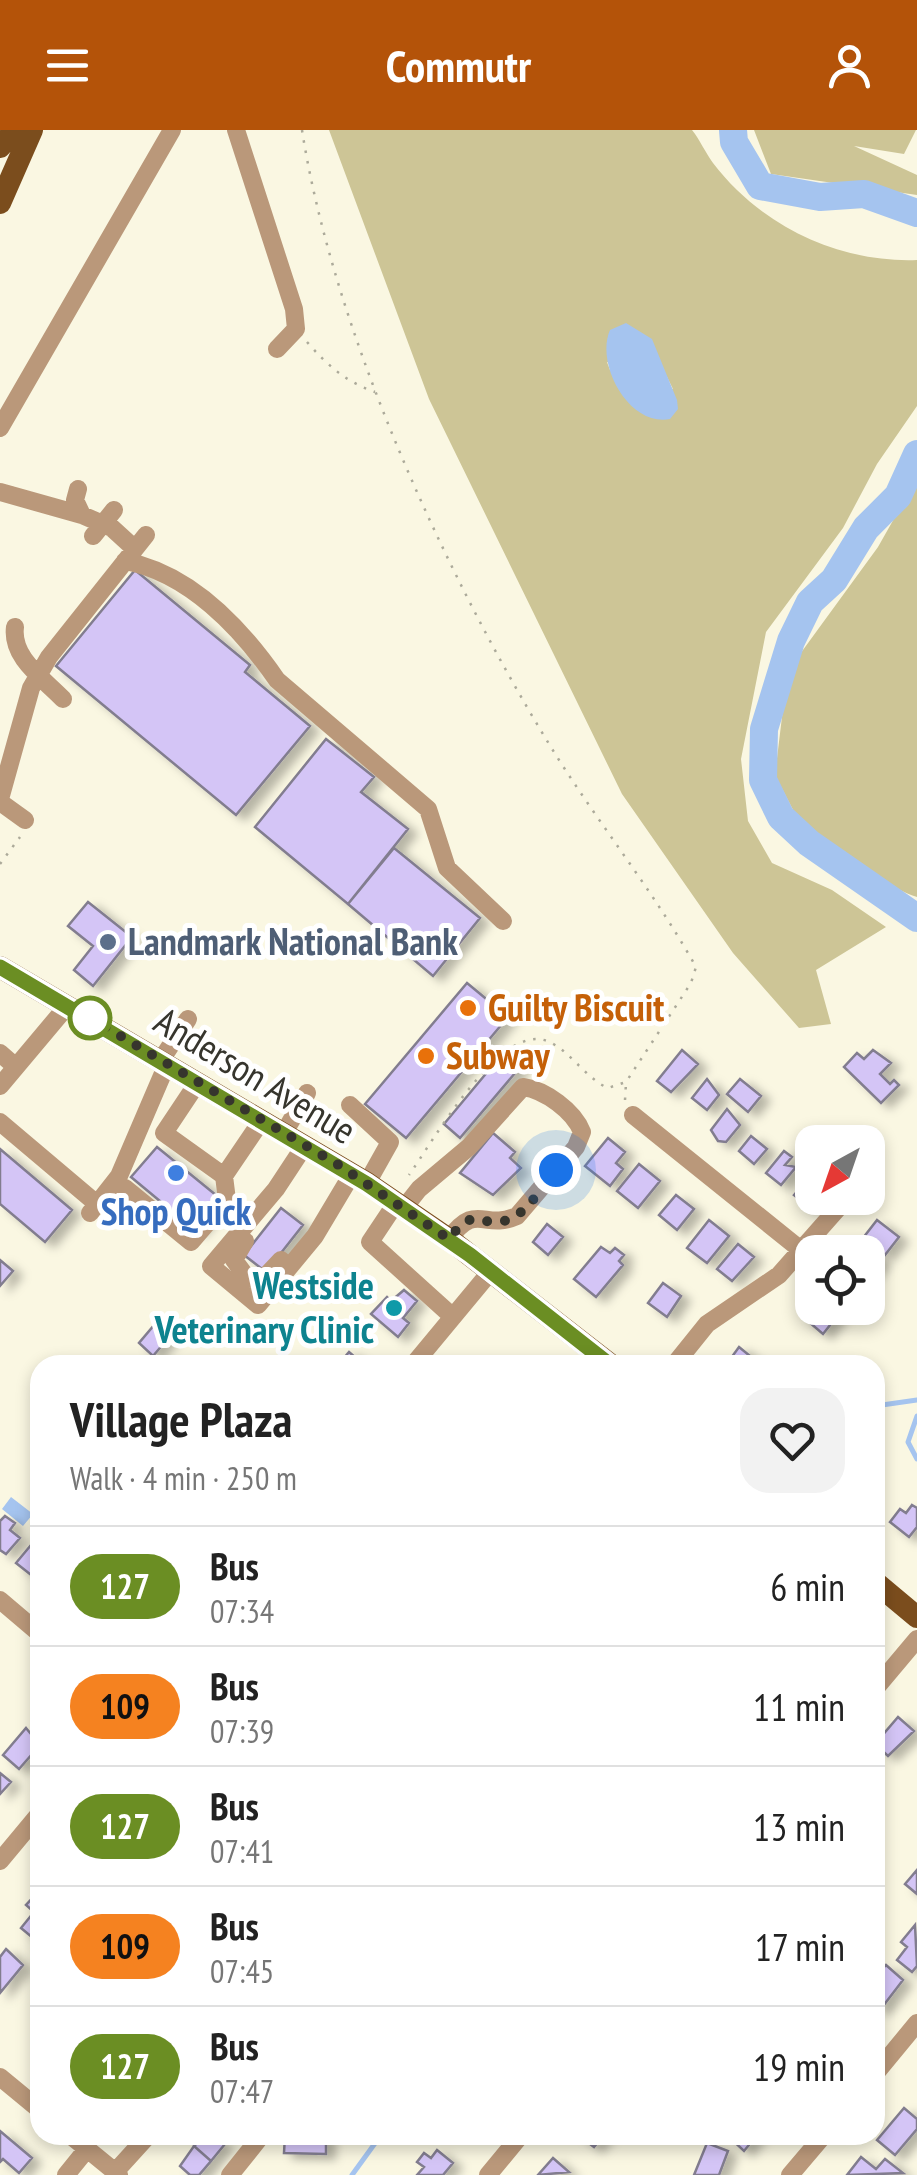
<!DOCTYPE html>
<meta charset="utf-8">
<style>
body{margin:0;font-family:"PT Sans Narrow",sans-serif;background:#f2f2f2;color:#222;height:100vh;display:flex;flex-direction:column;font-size:38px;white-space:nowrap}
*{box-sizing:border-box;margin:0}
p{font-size:32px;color:#767676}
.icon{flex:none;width:55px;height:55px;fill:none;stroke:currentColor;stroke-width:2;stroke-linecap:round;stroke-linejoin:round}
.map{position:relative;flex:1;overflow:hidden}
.sheet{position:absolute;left:30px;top:1225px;width:855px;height:790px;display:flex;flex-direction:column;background:#fff;border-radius:30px;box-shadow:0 5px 15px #0003}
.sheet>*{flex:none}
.badge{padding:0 20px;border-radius:32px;font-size:35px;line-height:65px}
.needle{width:65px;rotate:220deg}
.fabs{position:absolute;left:795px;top:995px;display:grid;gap:20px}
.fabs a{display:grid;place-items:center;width:90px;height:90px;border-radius:20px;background:#fff;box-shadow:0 5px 15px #0003;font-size:50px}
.you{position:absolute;width:50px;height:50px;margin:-25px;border:8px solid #fff;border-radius:50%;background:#1a73e8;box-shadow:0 0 0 15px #1a73e833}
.map>.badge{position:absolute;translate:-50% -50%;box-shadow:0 0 0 5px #fff}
.round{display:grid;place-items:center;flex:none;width:105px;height:105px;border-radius:30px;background:#f2f2f2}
.headline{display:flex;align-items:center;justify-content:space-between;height:170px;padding:0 40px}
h1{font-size:48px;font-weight:700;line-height:75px}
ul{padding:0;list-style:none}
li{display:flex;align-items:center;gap:30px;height:120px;padding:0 40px;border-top:2px solid #e0e0e0}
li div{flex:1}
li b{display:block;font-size:38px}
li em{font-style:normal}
li .badge{min-width:110px;font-weight:700;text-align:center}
header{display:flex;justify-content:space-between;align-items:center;height:130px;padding:0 40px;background:#b45309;color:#fff;font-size:45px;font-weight:700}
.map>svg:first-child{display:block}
</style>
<header><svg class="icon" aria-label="menu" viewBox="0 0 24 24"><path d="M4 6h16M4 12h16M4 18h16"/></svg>Commutr<svg class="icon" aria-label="person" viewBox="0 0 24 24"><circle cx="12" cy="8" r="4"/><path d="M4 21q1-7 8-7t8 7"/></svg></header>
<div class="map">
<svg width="917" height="2045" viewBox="0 0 917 2045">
<defs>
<filter id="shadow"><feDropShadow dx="9" dy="5" stdDeviation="5" flood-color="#0004"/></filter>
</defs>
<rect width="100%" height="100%" fill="#faf7e2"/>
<path fill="#cdc596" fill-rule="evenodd" d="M329 0H692C700 10 705 22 713 33 761 96 839 133 917 130V276L877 334 843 398 766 502 741 629 748 691 772 733 832 760 886 797 816 840 831 894 799 898 733 823 622 664 429 269ZM607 232 667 247 673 259 610 240Z
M754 0H916L904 24 854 16 917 45V65L771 44Z
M917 348V767C889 758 870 738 845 725L841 728 807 707 775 645 785 562 792 535 878 417Z"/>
<path fill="#a5c4ef" d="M626 193 652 209 677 270 678 279 670 289C629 297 595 234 610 200Z
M11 1367 33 1384 23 1396 2 1379Z"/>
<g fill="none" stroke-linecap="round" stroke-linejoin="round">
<path stroke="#a5c4ef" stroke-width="5" d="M875 1276 917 1270
M917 1286 908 1312 917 1329
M352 2045 381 2005"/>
<path stroke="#a5c4ef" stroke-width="28" d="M733 0 734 12 760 56 820 67 864 64 917 83
M917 324 898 366 866 398 834 450 810 472 791 511 764 599 763 650 781 687 809 713 917 788"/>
</g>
<path fill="#d4c5f6" stroke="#827d8f" stroke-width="2.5" filter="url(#shadow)" d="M135 440 250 535 245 542 310 596 236 685 56 536Z
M326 609 374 647 361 662 408 699 348 774 255 697Z
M394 718 480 788 433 846 348 774Z
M88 772 132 807 93 856 74 840 93 816 68 796Z
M467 853 508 887 406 1008 365 974Z
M682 920 698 934 671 962 657 951Z
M873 920 891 933 880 944 890 954 894 950 899 955 881 973 844 937 857 923 864 929Z
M504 922 521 936 460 1008 444 994Z
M707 949 719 965 707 980 692 968Z
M740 949 761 966 748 982 727 964Z
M727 979 740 995 726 1012 718 1011 711 1000Z
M493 1003 515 1022 510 1028 521 1038 493 1065 460 1043Z
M751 1006 767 1019 754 1034 739 1021Z
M608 1008 625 1022 616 1033 623 1039 610 1056 585 1036Z
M157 1017 222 1070 196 1101 131 1047Z
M0 1019 72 1080 45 1112 0 1074Z
M784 1021 792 1027 785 1035 796 1037 781 1055 766 1043Z
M639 1034 660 1051 638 1078 617 1061Z
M806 1051 817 1068 809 1077 794 1065Z
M676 1065 694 1079 677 1100 659 1085Z
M281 1078 303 1095 266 1142 244 1125Z
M709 1090 729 1106 707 1133 687 1118Z
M877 1090 899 1107 885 1125 863 1108Z
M547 1094 563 1107 548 1125 533 1112Z
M738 1114 754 1127 732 1151 717 1139Z
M859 1114 881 1130 869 1146 868 1122H853Z
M601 1117 610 1123 615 1118 624 1125 619 1131 623 1135 596 1167 574 1149Z
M0 1130 13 1141 0 1156Z
M663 1153 681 1166 667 1187 648 1173Z
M404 1160 417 1171 403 1188 409 1193 398 1207 371 1184 387 1167 391 1171Z
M812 1173V1178H828L838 1185 823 1204 802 1186Z
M155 1194 170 1206 153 1226 139 1213Z
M739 1217 761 1235H726Z
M349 1222 364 1235H338Z
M912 1375 917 1378V1397L909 1407 890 1392 900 1379 906 1383Z
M5 1386 15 1393 10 1400 20 1408 6 1424 0 1420V1391Z
M31 1415 40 1422V1452L16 1433Z
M898 1587 914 1601 888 1626 875 1614Z
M26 1598 40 1615 19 1639 3 1625Z
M0 1643 11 1652 0 1664Z
M917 1740V1764L905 1754Z
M40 1760V1799L33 1808 21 1798 34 1782 26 1775Z
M915 1795 917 1836 912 1842 897 1830 907 1817 901 1812Z
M6 1819 23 1835 0 1863V1827Z
M886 1835 903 1850 880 1880 875 1876V1847Z
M904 1978 917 1989V1999L895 2025 877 2010Z
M0 2001 32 2028 19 2043 3 2029 0 2032Z
M206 2005 225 2014 211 2031 194 2016Z
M285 2005H326V2024L284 2023Z
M578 2005H604L594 2017Z
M727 2005H757L744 2021Z
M707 2013 728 2021 719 2045H694Z
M194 2016 211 2031 199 2045H190L180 2036Z
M437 2020 453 2033 443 2045H417L424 2037 417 2032 424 2023 431 2028Z
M861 2027 876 2039 885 2029 903 2043 847 2045Z
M553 2028 569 2042 538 2045Z"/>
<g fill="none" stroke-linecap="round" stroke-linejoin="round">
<path stroke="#acaa9a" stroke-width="2.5" stroke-dasharray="2.5 8" stroke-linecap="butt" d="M302 0C333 198 442 438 546 609 593 687 652 758 696 837L691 853 626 952 608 958C585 948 570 920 547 911 500 892 432 1013 409 1045
M307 212C327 235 346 252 375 262
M0 734 20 707
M625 970 626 953"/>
<path stroke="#ba987a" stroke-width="18" d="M236 0 294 179 296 199 277 219
M0 298 172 0
M78 359 75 370 82 385 112 398 135 419
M0 362 82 385
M93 406 114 380
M125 431C189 443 241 498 277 550L428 679 447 738 503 791
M15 497C11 528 43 548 63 569
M0 669 31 558 49 527 146 405
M0 672 25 690
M0 923 16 937
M161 930 188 889
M198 952 164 1003 224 1046 262 990
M0 956 68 875
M350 975 390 1012 367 1053
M633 985 801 1120
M0 992 97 1074
M284 1003 307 963
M305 1015 276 1059 211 1136 258 1175 315 1106 352 1044
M125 1058 191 1112 227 1070 224 1046
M396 1073 370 1112 453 1187
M404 1078 419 1059 469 1017 523 957C545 960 574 981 582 1002L576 1017 517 1086C483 1101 477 1071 449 1109
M90 1083 119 1046 167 934
M245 1111 234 1130 248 1149 264 1148 281 1130
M413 1235 491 1141
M674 1235 707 1194 779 1145 847 1068
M0 1470 40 1504
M875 1559 917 1509
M0 1731 40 1683
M875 1944 917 1893
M0 1947 40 1980
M70 2005 119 2045
M115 2042 145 2009
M66 2045 87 2019
M230 2045 262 2005
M488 2045 521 2005
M790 2045 824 2005"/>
<path stroke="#7b4d1d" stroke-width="22" d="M0 17 15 0
M0 73 32 0
M0 837 367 1053 449 1109 611 1235
M875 1452 917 1487"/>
</g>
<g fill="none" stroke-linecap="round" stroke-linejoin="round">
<g stroke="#fff" stroke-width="22">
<path id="line" d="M0 837 367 1054 470 1125 610 1235"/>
</g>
<use href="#line" stroke="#6b8e23" stroke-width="15"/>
<path stroke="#36352d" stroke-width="10" stroke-dasharray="0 18" d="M90 888 337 1034 449 1109C478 1070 480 1103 512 1088 529 1080 544 1054 556 1040"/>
</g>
<circle fill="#5c6f8a" stroke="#fff" stroke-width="4" cx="108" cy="812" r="10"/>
<g fill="#e8710a" stroke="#fff" stroke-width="4">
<circle cx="468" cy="878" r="10"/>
<circle cx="426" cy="926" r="10"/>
</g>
<circle fill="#fff" stroke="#6b8e23" stroke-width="5" cx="90" cy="888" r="20"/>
<circle fill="#3f7fe0" stroke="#fff" stroke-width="4" cx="176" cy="1043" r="10"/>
<circle fill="#0f9aa8" stroke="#fff" stroke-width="4" cx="394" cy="1178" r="10"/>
<g text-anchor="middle" stroke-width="10" stroke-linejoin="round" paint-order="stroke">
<g font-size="38" font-weight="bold" fill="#4e5e75" stroke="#fff" text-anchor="start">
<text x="128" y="825">Landmark National Bank</text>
</g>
<g font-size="38" font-weight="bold" fill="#c56008" stroke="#fff" text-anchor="start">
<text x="488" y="891">Guilty Biscuit</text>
<text x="446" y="939">Subway</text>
</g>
<g font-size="38" fill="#36352d" stroke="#fff">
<text transform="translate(255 946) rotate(31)" y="13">Anderson Avenue</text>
</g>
<g font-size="38" font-weight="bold" fill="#366cbe" stroke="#fff">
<text x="176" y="1095">Shop Quick</text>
</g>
<g font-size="38" font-weight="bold" fill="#0d838f" stroke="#fff" text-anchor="end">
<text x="374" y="1169">Westside<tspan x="374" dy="44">Veterinary Clinic</tspan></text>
</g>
</g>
</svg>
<div class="fabs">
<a><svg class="needle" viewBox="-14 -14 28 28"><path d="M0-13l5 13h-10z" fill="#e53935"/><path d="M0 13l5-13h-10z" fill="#767676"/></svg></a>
<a><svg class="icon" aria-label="locate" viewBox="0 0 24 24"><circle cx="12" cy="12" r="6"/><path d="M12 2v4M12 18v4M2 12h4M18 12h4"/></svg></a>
</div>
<div class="you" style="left:556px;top:1040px"></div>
<section class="sheet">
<div class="headline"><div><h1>Village Plaza</h1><p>Walk · 4 min · 250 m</p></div><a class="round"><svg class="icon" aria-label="heart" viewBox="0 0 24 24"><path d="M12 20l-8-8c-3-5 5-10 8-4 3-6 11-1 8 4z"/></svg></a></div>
<ul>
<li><span class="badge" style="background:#6b8e23;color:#fff">127</span><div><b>Bus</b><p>07:34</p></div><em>6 min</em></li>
<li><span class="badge" style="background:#f58220;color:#111">109</span><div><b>Bus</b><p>07:39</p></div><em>11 min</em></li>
<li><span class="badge" style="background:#6b8e23;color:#fff">127</span><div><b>Bus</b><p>07:41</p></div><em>13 min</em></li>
<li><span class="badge" style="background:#f58220;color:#111">109</span><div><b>Bus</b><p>07:45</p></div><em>17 min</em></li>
<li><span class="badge" style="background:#6b8e23;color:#fff">127</span><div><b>Bus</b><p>07:47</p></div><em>19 min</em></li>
</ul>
</section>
</div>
